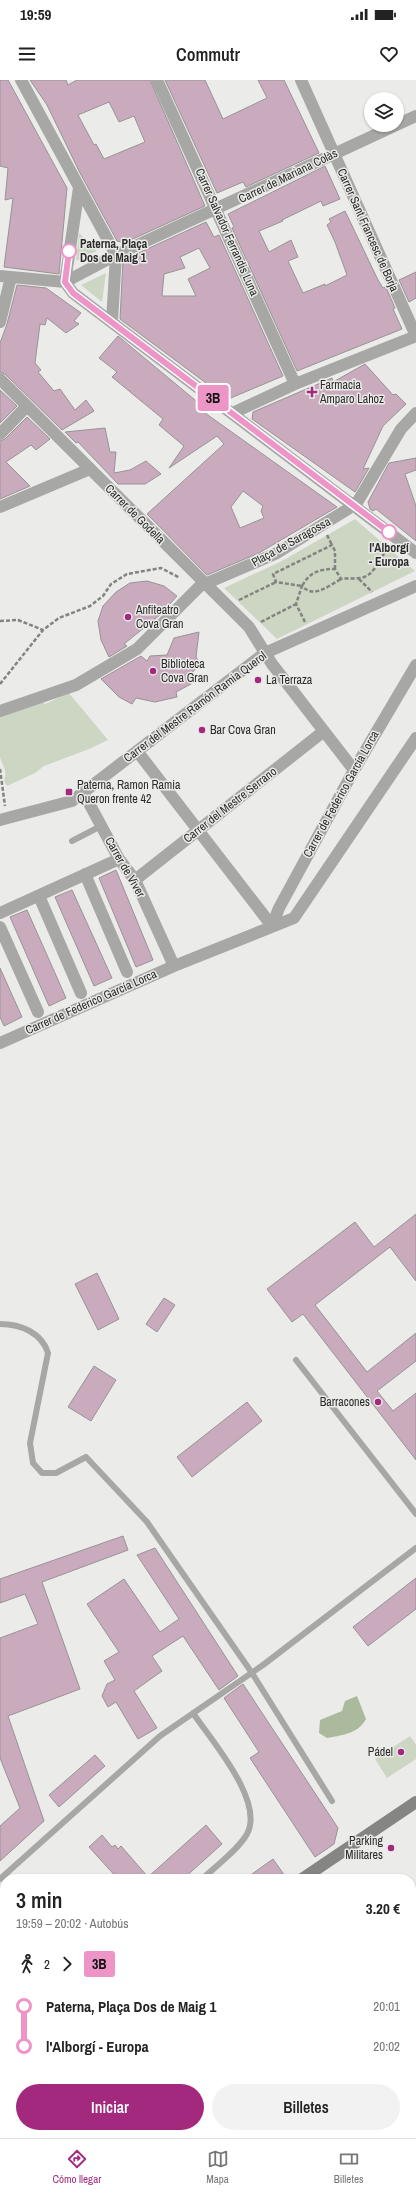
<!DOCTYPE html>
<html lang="es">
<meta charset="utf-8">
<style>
body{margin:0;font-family:"Archivo Narrow",sans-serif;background:#f2f2f2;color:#222;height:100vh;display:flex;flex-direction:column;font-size:15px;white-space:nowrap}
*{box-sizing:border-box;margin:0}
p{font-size:13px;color:#767676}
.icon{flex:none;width:22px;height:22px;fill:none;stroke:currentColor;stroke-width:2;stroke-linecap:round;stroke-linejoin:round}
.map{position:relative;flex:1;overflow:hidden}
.side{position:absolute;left:0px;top:1794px;width:416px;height:264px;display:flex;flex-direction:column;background:#fff;border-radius:16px 16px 0 0;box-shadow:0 1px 3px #0004}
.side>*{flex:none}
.badge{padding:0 8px;border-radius:3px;font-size:14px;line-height:26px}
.fabs{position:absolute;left:364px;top:12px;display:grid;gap:8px}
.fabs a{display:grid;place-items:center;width:40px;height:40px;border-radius:50%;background:#fff;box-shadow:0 1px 3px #0004;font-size:20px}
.map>.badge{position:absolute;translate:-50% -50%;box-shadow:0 0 0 2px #fff}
.legs{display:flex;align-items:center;gap:6px;height:44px;padding:0 16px;font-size:13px}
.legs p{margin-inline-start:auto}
.summary{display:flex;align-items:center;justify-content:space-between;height:68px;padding:0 16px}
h1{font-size:22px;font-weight:600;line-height:30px}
.action{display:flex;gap:8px;margin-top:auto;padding:8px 16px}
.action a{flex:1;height:46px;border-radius:24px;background:#a3297f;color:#fff;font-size:16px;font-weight:600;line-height:46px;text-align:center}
.action a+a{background:#f2f2f2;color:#222}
ul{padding:0 16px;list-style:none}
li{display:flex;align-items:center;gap:14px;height:40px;font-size:15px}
li i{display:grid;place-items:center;width:6px;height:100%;margin:0 5px;background:currentColor}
li i::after{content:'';width:10px;height:10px;margin:-5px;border:3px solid;border-radius:50%;background:#fff}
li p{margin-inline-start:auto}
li:first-child i{background:linear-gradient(#0000 50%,currentColor 0)}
li:last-child i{background:linear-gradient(currentColor 50%,#0000 0)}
.status{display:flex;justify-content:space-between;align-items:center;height:28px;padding:0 20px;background:#fff;direction:ltr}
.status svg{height:11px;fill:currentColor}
header{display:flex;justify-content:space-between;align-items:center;height:52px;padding:0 16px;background:#fff;font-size:18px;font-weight:600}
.menu{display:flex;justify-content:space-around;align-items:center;height:56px;border-top:1px solid #e0e0e0;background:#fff;font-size:11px;color:#767676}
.menu a{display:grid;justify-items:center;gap:2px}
.menu .on{color:#a3297f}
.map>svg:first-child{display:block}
</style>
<div class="status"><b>19:59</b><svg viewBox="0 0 49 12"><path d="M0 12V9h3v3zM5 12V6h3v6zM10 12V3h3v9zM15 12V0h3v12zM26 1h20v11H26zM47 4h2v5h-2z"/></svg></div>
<header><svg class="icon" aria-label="menu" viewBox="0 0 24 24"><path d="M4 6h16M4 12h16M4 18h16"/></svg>Commutr<svg class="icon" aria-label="heart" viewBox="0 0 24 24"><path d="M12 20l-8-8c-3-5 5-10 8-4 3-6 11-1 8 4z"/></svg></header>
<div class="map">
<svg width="416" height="2058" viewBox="0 0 416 2058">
<rect width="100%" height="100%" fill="#ebece9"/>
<path fill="#ccd6c2" d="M79 153 97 171 76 181Z
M106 193 102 222 81 205Z
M355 439 415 491 277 559 224 508 282 481Z
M69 613 108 660 89 669 44 686 35 693 7 706 4 701C8 690 2 686 0 677 0 664 0 647 0 634L43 622 45 624Z
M410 1656 416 1665V1679L387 1698 375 1679Z
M416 1845V1899L411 1900V1846Z
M99 2053H135L131 2058H96Z
M189 2053H280L283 2058H186Z"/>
<path fill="#abb99c" d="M357 1616 366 1639C358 1654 342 1655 327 1658L319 1653 320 1640 342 1631 345 1621Z"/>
<path fill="#caabbd" stroke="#979395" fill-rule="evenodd" d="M0 0H8L67 108 59 194 4 187 13 118 5 120 8 88 0 86Z
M30 0H66L68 5 77 0H150L205 126 124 163 117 161 80 93 47 25ZM109 22 119 42 134 36 145 62 104 79 96 64 94 65 78 35Z
M165 0H205L223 39 267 18 258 0H284L319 73 246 107 243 102 217 113Z
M325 86 340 119 323 126 321 121 282 140 283 141 259 151 269 172 291 160 298 177 288 181 303 213 325 204V206L347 195 335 162 327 145 331 142 329 139 345 131 378 200 383 208 386 207 395 228 393 229 402 249 297 291 232 148 234 147 228 134Z
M206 142 214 157 219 155 283 296 226 320 210 306 120 239 123 180ZM199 168 210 188 188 199 196 216H162L164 194 185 188 180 177Z
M416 192V218L409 222 399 200Z
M17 205 46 208 81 233 74 241 79 244 66 253 47 238 45 245 40 244 35 283 41 290 38 292 54 311 60 309 75 330 86 320 94 331 62 350 5 294 0 292V263L7 244Z
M118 256 207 330 205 333 337 427 259 473 207 495 147 434 224 364 217 356 169 388 184 366 159 345 163 339 112 297 117 292 99 278ZM243 411 263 426 261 431 264 438 240 448 231 427Z
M365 284 393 315 396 314 406 324 383 346 363 389 369 388 355 412 252 339 253 332 332 298 333 302Z
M0 310 17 326 0 343Z
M27 337 50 359 36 370 31 365 6 382 30 406 0 419V361L5 359Z
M105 348 110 372H116L114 393 130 390 146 381 161 394 145 404H118L78 362 76 363 65 352Z
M416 378V390L405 394 416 426V461L376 429 373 431 370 429 368 422 389 383Z
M147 501 164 506 177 516 161 534 124 564 127 566 109 577 101 560 98 541 103 526 116 512 130 503Z
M199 552 196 577 200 583 188 598 191 604 176 612 177 617 155 622 136 618 132 624 119 617 101 599 141 576 147 581 150 576 167 575 174 558Z
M116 790 153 880 136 887 99 798Z
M72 810 112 898 94 906 55 817Z
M27 830 66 918 49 926 10 837Z
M0 888 22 937 4 946 0 937Z
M416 1134V1201L390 1167 315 1225 367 1292 416 1253V1281L377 1311 393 1331 416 1313V1380L303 1234 292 1242 267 1209 355 1142 374 1167Z
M97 1193 119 1239 98 1250 75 1204Z
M164 1218 175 1225 157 1252 146 1244Z
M94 1286 116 1300 91 1341 68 1327Z
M247 1322 262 1341 192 1397 177 1377Z
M123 1456 128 1470 42 1502 80 1609 8 1636 44 1741 0 1781V1746L20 1728 0 1678V1558L38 1544 25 1514 0 1523V1499Z
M155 1468 238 1596 219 1610 183 1556 152 1576 162 1591 134 1611 157 1648 138 1659 116 1622 108 1627 102 1616 107 1604 115 1600 104 1581 119 1572 87 1524 124 1499 160 1552 179 1539 137 1475Z
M416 1498V1529L368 1566 353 1547Z
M243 1604 338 1748 334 1764 315 1777 250 1678 259 1672 224 1618Z
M95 1675 105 1686 59 1727 49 1715Z
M206 1745 222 1764 183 1799H118L89 1767 102 1755 112 1767 115 1765 118 1769 121 1766 148 1797Z
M273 1779 287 1799H245Z"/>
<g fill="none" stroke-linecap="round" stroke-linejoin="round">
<path stroke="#838482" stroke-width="2.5" stroke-dasharray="4 2" stroke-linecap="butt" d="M327 455 332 465
M335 489V471L332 465 273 494 276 502 302 506C310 492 319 489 335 489L341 499C347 498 354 499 360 498 376 496 379 476 389 468
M359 499 372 512
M239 520 276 502
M0 541 18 540 43 550
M261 542 296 524
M305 542 296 524 302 506C314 519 328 506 341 499
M0 604 43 550 59 538 90 526 103 516 111 504 127 494 161 488 180 498
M0 689 5 726
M362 2058V2053"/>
<path stroke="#a7a7a6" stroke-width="6" d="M72 761 101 746
M0 1244C21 1244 42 1253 48 1273L30 1363 33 1383 42 1393H56L86 1377 147 1442 252 1593 332 1721
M296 1280 416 1434
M193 1633C211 1660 265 1721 247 1754 238 1770 215 1787 202 1799
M0 1799 160 1656 263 1585 416 1468
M0 1975 5 1970"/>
<path stroke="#a7a7a6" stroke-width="12" d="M21 0 116 175 112 241
M157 0 295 304
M301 0 416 256
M79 108 65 202 73 213 416 473
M0 196 65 202 116 175 416 36
M0 242 11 197
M0 299 249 547 272 584 354 690
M233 333 295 304 416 256
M0 354 27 326
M355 426 401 349 416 333
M0 427 90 389
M0 631 76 605 137 569 200 506 277 473 348 429 352 423
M137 671 272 846
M83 712 119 779 135 800 174 886
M0 740 72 721 265 573 416 506
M85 794 127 892
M135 800 324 651
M39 816 81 913
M0 833 119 779
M272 846 279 828 354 690 416 585
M0 847 38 932
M0 963 174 886 294 838 416 658"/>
<path stroke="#858684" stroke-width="12" d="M302 1799 416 1722
M293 2053 296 2058
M172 2058 176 2053"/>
<path stroke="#595b58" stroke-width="12" d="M411 1913 416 1911
M411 1948H416
M305 2058 306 2053"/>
</g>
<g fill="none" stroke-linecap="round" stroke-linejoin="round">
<g stroke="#fff" stroke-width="9">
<path id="line-1" d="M69 171 65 202 73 213 389 452"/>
</g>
<use href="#line-1" stroke="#ee95c8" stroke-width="6"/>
</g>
<g fill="#fff" stroke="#ee95c8" stroke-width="2">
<circle cx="69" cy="171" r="7"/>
<circle cx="389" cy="452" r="7"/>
</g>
<g fill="#a3297f" stroke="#ebece9" stroke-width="1.5">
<path d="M310 306h4v4h4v4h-4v4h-4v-4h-4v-4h4z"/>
<circle cx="128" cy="537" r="4"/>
<circle cx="153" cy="591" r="4"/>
<circle cx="258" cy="600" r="4"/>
<circle cx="202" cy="650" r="4"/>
<rect x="65" y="708" width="8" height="8" rx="2"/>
<circle cx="378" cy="1322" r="4"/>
<circle cx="401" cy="1672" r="4"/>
<circle cx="391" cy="1768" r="4"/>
</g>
<g text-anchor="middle" stroke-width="3" stroke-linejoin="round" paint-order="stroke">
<g font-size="12" fill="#2a2b2a" stroke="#ebece9">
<text transform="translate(288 96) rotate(-26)" y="4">Carrer de Mariana Colàs</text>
<text transform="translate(368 150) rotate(66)" y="4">Carrer Sant Francesc de Borja</text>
<text transform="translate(227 152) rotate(66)" y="4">Carrer Salvador Ferrandis Luna</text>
<text transform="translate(135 434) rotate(45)" y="4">Carrer de Godella</text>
<text transform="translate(291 462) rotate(-29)" y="4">Plaça de Saragossa</text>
<text transform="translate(195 627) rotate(-37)" y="4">Carrer del Mestre Ramón Ramia Querol</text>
<text transform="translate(341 714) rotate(-61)" y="4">Carrer de Federico García Lorca</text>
<text transform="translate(230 725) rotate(-38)" y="4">Carrer del Mestre Serrano</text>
<text transform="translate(125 787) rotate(60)" y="4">Carrer de Viver</text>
<text transform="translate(91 922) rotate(-24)" y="4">Carrer de Federico García Lorca</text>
</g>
<g font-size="12" font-weight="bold" fill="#2a2b2a" stroke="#ebece9" text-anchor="start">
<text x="80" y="168">Paterna, Plaça<tspan x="80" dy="14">Dos de Maig 1</tspan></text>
<text x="389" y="472" text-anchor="middle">l'Alborgí<tspan x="389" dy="14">- Europa</tspan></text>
</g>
<g font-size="12" fill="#2a2b2a" stroke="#ebece9" text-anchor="start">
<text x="320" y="309">Farmacia<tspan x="320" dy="14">Amparo Lahoz</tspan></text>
<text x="136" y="534">Anfiteatro<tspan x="136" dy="14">Cova Gran</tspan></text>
<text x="161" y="588">Biblioteca<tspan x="161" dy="14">Cova Gran</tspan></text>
<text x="266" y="604">La Terraza</text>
<text x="210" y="654">Bar Cova Gran</text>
<text x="77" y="709">Paterna, Ramon Ramia<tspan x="77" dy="14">Queron frente 42</tspan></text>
<text x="370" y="1326" text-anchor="end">Barracones</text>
<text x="393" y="1676" text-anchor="end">Pádel</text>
<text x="383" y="1765" text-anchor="end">Parking<tspan x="383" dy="14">Militares</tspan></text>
</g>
</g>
</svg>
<div class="fabs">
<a><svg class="icon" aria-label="layers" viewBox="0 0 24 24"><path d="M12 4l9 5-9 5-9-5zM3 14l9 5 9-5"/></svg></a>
</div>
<b class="badge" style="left:213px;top:318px;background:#ee95c8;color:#111">3B</b>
<section class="side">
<div class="summary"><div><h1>3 min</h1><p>19:59 – 20:02 · Autobús</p></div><b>3.20 €</b></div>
<div class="legs"><svg class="icon" aria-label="walk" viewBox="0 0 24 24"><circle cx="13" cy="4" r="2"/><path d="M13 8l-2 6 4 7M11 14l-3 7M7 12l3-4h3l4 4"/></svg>2<svg class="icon" aria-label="forward" viewBox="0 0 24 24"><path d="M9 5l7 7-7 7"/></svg><b class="badge" style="background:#ee95c8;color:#111">3B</b></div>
<ul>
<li><i style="color:#ee95c8"></i><b>Paterna, Plaça Dos de Maig 1</b><p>20:01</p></li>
<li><i style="color:#ee95c8"></i><b>l'Alborgí - Europa</b><p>20:02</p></li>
</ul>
<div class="action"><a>Iniciar</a><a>Billetes</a></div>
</section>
</div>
<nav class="menu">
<a class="on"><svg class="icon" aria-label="directions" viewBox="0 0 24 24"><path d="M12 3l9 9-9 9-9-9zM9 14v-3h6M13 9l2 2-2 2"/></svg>Cómo llegar</a>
<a><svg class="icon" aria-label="map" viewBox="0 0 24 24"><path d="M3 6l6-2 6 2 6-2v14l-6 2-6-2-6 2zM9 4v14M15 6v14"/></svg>Mapa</a>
<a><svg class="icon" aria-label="tickets" viewBox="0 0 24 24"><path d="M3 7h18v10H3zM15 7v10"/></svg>Billetes</a>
</nav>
